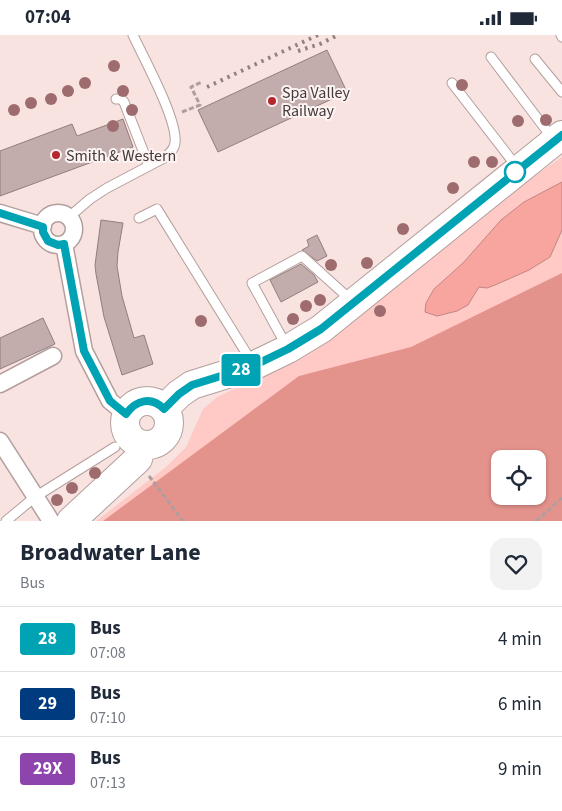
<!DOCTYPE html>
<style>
body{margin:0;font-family:"Source Sans 3",sans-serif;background:#f2f2f3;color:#1f2937;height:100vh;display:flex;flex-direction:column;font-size:19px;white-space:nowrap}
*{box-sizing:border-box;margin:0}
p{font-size:16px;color:#747a83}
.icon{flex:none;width:28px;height:28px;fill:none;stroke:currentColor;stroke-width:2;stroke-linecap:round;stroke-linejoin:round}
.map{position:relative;height:486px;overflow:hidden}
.panel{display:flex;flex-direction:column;background:#fff;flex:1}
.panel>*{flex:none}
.badge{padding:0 10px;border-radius:4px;font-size:18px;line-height:32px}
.controls{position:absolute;left:491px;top:415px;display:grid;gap:10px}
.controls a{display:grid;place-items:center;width:55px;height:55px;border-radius:10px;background:#fff;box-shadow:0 1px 4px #0004;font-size:25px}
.map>.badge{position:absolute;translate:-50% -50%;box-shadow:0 0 0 2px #fff}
.round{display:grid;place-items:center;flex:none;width:52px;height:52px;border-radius:15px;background:#f2f2f3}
.headline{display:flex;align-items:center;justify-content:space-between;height:85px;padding:0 20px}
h1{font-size:24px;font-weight:700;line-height:38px}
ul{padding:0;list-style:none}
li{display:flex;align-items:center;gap:15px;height:65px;padding:0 20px;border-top:1px solid #e0e1e3}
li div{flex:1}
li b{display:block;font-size:19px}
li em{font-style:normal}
li .badge{min-width:55px;font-weight:700;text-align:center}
.status{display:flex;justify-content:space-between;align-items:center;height:35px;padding:0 25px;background:#fff;direction:ltr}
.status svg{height:14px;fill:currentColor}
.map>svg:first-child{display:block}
</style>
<div class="status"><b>07:04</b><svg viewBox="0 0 49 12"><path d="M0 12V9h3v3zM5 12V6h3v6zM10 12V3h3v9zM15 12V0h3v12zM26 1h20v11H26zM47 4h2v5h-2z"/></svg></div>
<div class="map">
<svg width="562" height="486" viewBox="0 0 562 486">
<rect width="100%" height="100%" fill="#f8e3e1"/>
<path fill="#ffcac6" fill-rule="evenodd" d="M562 122V486H96L166 432 186 412 203 374 217 362 277 333 473 184ZM500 424H538V461H500Z"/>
<path fill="#e4928c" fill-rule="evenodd" d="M562 238V486H103L299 341 411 312ZM500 424H538V461H500Z"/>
<path fill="#f9a59f" stroke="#c28581" d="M562 147V195L550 222 529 235 495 250 487 253 479 252 468 270 457 276 437 281 425 277 426 268 434 254 463 228 501 185 524 167Z"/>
<path fill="#c2adac" stroke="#927e7c" d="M327 15 347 57 218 117 198 75Z
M123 84 133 112 0 161V116L72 89 77 101Z
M101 185 123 188 118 217 117 231 122 261 134 303 144 300 153 329 122 340 104 282 96 239 95 230Z
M317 200 327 221 317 226 302 215 309 211 307 205Z
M301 229 314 240 318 247 281 267 270 245Z
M43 283 55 309 0 334V303Z"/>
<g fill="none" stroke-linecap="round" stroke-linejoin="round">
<g stroke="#b39f9d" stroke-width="11">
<path id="lane" d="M561 0 562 2
M491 22 553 104
M535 24 562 57
M452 48 517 132
M116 64H121L124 67 149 131
M69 182 90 164 107 153 164 123C169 119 174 115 175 108 178 85 144 24 133 0
M139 183 157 174 253 329
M287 312 252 248 302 221 352 266
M6 486 35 462 115 412"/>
</g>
<g stroke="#b39f9d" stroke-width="19">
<path id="street" d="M0 178 43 191
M42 194a16 16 0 1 1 32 0a16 16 0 1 1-32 0Z
M64 209 84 316 110 366 126 379
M0 349 53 321
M0 406 51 486"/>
</g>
<g stroke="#b39f9d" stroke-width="30">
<path id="highway" d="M125 388a22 22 0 1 1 44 0a22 22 0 1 1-44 0Z
M164 374 179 359 192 350 253 331 288 314 321 294 562 100
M71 486 138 424 142 410"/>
</g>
<path stroke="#ae9e9d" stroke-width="3" stroke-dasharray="5 2.5" stroke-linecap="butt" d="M182 77 200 70 191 52 202 47
M149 441 183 486
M536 486 562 463"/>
<use href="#lane" stroke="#fff" stroke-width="9"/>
<use href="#street" stroke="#fff" stroke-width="16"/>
<use href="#highway" stroke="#fff" stroke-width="28"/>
<path stroke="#908281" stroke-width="4" stroke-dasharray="2.5 5" stroke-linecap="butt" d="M298 16 320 9 338 0
M207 52 318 0"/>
</g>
<g fill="#9e6c6e">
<circle cx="114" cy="31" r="6"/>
<circle cx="85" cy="48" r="6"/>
<circle cx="462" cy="50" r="6"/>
<circle cx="68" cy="56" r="6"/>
<circle cx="123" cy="56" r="6"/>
<circle cx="51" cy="64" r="6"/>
<circle cx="31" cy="68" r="6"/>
<circle cx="14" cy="75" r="6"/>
<circle cx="132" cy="75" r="6"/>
<circle cx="546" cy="85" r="6"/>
<circle cx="518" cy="86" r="6"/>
<circle cx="113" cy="91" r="6"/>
<circle cx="474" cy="127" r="6"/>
<circle cx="492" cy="127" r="6"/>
<circle cx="453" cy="153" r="6"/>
<circle cx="403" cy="194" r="6"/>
<circle cx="367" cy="228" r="6"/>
<circle cx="331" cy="230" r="6"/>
<circle cx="320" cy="265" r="6"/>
<circle cx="306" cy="271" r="6"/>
<circle cx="380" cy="276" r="6"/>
<circle cx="293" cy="284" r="6"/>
<circle cx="201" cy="286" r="6"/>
<circle cx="95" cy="438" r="6"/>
<circle cx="72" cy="453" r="6"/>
<circle cx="57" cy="465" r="6"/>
</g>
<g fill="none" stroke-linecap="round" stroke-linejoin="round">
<g stroke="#fff" stroke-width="11">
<path id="line" d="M0 178 43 192V197L48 206 58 210 64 209 84 316 110 366 126 379C136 365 151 361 164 374L179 359 192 350 253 331 288 314 321 294 562 100"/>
</g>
<use href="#line" stroke="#00a3b4" stroke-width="8"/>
</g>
<g fill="#b6262d" stroke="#fcf3f2" stroke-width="2">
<circle cx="272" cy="66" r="5"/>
<circle cx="56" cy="120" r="5"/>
</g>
<circle fill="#fff" stroke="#00a3b4" stroke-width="2.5" cx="515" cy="137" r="10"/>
<g text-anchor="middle" stroke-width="4" stroke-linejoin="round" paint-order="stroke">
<g font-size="16" fill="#433a3a" stroke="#fcf3f2" text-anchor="start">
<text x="282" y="63">Spa Valley<tspan x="282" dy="18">Railway</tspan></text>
<text x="66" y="126">Smith &amp; Western</text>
</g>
</g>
</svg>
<div class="controls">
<a><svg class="icon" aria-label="locate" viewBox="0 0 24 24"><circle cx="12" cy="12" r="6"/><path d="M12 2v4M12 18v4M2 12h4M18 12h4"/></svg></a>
</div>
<b class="badge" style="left:241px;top:335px;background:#00a3b4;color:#fff">28</b>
</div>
<section class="panel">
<div class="headline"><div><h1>Broadwater Lane</h1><p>Bus</p></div><a class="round"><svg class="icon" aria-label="heart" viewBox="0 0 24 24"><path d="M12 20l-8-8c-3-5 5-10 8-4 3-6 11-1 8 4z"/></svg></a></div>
<ul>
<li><span class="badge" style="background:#00a3b4;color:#fff">28</span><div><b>Bus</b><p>07:08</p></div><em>4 min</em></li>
<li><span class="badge" style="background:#003b80;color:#fff">29</span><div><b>Bus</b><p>07:10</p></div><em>6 min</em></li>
<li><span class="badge" style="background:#8e44ad;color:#fff">29X</span><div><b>Bus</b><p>07:13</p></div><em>9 min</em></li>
</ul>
</section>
